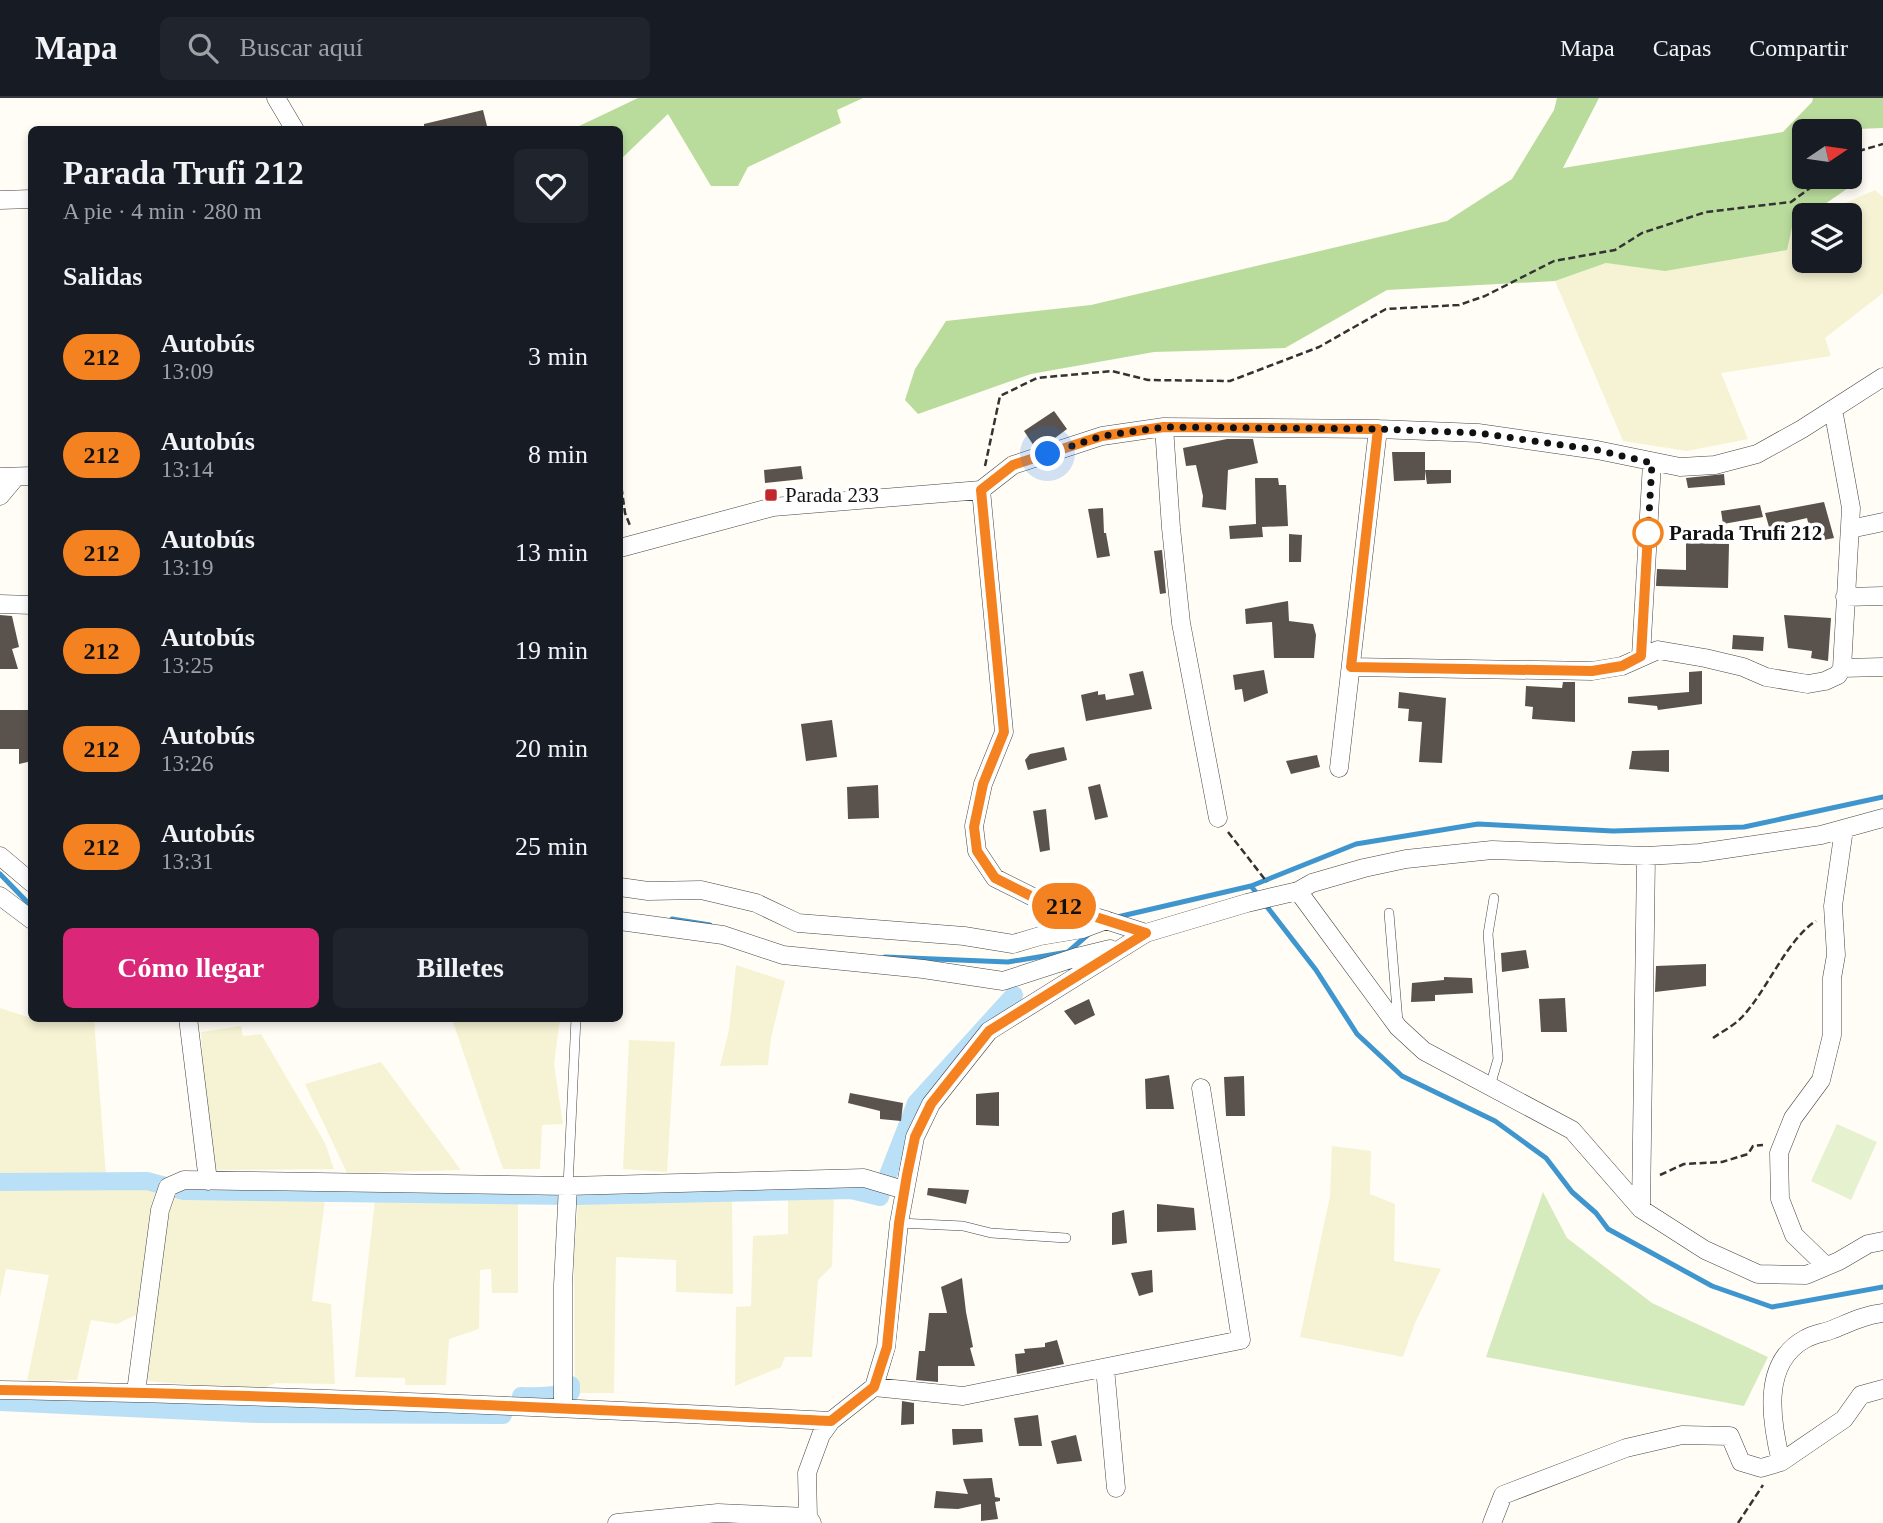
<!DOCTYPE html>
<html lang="es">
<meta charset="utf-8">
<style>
body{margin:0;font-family:Georgia,serif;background:#20242c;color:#f1f3f6;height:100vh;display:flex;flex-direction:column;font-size:26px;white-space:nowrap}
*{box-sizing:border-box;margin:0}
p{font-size:23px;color:#9ea1a6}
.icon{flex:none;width:38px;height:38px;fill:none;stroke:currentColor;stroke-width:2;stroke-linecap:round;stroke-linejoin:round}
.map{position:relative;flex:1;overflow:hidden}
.sheet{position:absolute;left:28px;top:28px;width:595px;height:896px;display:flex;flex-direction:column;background:#171b24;border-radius:10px;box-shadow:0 4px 10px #0003}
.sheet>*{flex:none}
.badge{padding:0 14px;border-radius:23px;font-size:24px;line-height:46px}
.needle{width:46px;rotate:77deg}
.tools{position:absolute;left:1792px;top:21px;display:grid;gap:14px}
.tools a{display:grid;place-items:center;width:70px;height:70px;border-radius:10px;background:#171b24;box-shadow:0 4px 10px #0003;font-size:35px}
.you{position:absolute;width:35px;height:35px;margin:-18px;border:5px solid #fff;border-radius:50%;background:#1a73e8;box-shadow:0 0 0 10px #1a73e833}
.map>.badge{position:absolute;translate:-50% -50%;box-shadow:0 0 0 4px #fff}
h2{padding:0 35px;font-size:26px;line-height:63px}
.round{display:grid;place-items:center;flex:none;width:74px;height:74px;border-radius:10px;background:#20242c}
.overview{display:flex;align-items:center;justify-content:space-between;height:119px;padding:0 35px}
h1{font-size:33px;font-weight:600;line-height:52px}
.action{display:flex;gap:14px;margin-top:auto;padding:14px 35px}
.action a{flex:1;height:80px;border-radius:10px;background:#db2777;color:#fff;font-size:28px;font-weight:600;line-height:80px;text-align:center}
.action a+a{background:#20242c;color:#f1f3f6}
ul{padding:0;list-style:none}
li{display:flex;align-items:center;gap:21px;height:98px;padding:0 35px}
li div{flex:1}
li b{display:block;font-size:26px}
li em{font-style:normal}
li .badge{min-width:77px;font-weight:700;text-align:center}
header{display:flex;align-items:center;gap:42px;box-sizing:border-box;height:98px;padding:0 35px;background:#171b24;border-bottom:2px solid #363941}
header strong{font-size:33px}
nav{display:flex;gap:38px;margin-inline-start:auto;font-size:24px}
.search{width:490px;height:63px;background:#20242c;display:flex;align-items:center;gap:18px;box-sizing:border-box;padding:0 24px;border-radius:10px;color:#9ea1a6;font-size:26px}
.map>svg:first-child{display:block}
</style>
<header>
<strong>Mapa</strong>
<div class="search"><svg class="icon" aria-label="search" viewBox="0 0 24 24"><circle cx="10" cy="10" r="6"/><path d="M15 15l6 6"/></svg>Buscar aquí</div>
<nav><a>Mapa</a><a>Capas</a><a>Compartir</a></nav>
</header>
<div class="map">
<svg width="1883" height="1425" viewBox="0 0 1883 1425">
<rect width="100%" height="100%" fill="#fffdf5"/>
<path fill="#f6f3d4" d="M1875 92 1883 99V195L1825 240 1831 258 1721 275 1748 341 1687 353 1623 343 1555 183 1606 165 1666 172 1804 123V163H1850V117H1818Z
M736 867 785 883 771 940 768 967 720 968 729 932Z
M0 910 34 921H94L106 1077 0 1078Z
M452 921H560L554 966 563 1026 542 1027 540 1071H503Z
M241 928 243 938 261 936 325 1045 334 1071 215 1072 206 1010 201 934Z
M629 942 675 944 667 1074 623 1071Z
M381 964 461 1072 347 1075 305 986Z
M1332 1048 1371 1053 1370 1096 1395 1106 1394 1163 1441 1171 1415 1225 1403 1259 1300 1239 1330 1098Z
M148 1086 160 1092 140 1215 117 1226 91 1222 77 1282 27 1283 49 1177 6 1171 0 1200V1089Z
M788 1096H834L832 1168 818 1182 812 1259H785L781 1269 735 1288 736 1209 751 1208 753 1138 788 1136Z
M175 1097 325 1102 312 1203 331 1206 335 1286 276 1285 258 1292 145 1283 166 1115Z
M454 1101 518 1102V1195H492L491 1171 480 1172 479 1231 449 1241 446 1287H405V1280L355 1279 375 1102Z
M678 1101 732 1102 733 1196 676 1194V1162L616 1159 614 1295H575L574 1158 578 1103Z"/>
<path fill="#d5ebbd" d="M1543 1094 1567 1140 1652 1205 1768 1259 1744 1308 1486 1259Z"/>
<path fill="#b9dc9c" d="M638 0H863L837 12 841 25 748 69 738 88H711L668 16 620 62V32L573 31Z
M1557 0H1599L1563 70 1783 34 1812 4 1813 0H1883V30L1804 33V79H1850V76L1854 86 1809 117H1804V120L1792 129 1787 152 1665 173 1606 165 1555 183 1387 192 1285 250 1154 254 1031 276 918 316 905 302 915 271 946 223 1091 207 1447 123 1512 81 1554 12Z"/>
<path fill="#e6f2cf" d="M1837 1026 1877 1044 1851 1102 1811 1083Z"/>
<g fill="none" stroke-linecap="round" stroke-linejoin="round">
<path stroke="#3f96cf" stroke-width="5" d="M0 776 32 809
M1251 788 1356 746 1478 726 1613 733 1744 729 1883 699
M1113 820 1251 788 1316 872 1357 936 1402 978 1495 1023 1546 1060 1572 1094 1596 1115 1608 1131 1712 1188 1772 1209 1883 1189
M672 821 710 827
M885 859 1008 864 1068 854 1091 834"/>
<path stroke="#b9e0f7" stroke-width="18" d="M888 1077 916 1005 1014 897
M0 1084 147 1083 184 1093 575 1098 851 1092 880 1099 881 1095
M521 1298C539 1299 553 1298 571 1294V1287
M0 1304 257 1316 503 1317"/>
</g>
<path fill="#5a524d" d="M483 12 488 32H424V26Z
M1054 313 1067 331 1051 343 1034 348 1024 333Z
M1227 341H1253L1258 365 1228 372 1226 412 1202 409 1203 398 1196 367 1186 368 1183 350Z
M1392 354H1425V382L1394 383Z
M801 368 803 381 765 385 764 372Z
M1425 372H1451V385L1427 386Z
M1724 376 1725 387 1688 390 1686 380Z
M1255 380H1278L1279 387H1286L1288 428 1262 429 1263 439 1230 441 1229 428 1256 426Z
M1824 404 1834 440 1813 444 1807 420 1769 429 1765 415Z
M1760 407 1763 419 1723 426 1721 413Z
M1103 410 1104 435H1106L1110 458 1097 460 1088 411Z
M1289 436 1302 437 1301 464H1289Z
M1686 445 1729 446 1728 490 1656 488 1657 471 1686 472Z
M1162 452 1166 495 1160 496 1154 453Z
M1288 503 1289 523 1313 526 1316 537 1314 560H1274L1272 524 1246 526 1245 511Z
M0 517 12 518 19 549 12 551 18 571H0Z
M1784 517 1831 520 1828 563 1811 560 1812 553 1788 550Z
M1733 537 1764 539 1763 553 1732 551Z
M1264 572 1268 595 1244 604 1242 591 1235 592 1233 577Z
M1143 573 1152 611 1086 623 1081 597 1098 593V597L1105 596 1106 602 1134 597 1129 576Z
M1702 573V606L1658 612 1657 608 1628 605V599L1689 594V574Z
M1563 584H1575V624L1532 621 1533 609 1525 608 1526 588 1562 590Z
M1399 594 1446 600 1442 665 1419 664 1422 624 1408 623 1409 611 1398 610Z
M0 612H29L32 623V663L19 666V651H0Z
M832 622 837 659 806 663 801 626Z
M1064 649 1067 662 1028 672 1025 662 1030 656Z
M1669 652V674L1629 671 1632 653Z
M1317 657 1320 669 1291 676 1286 663Z
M1100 686 1108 719 1095 722 1088 689Z
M878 687 879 720 848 721 847 689Z
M1046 711 1050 752 1040 754 1033 713Z
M1526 852 1529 870 1502 874 1501 855Z
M1706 866V888L1655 894 1656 868Z
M1444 879 1472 880 1473 895 1435 897V903L1411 904 1412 885 1444 882Z
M1565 900 1567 934H1541L1539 901Z
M1089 901 1095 917 1075 927 1064 913Z
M1169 977 1174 1011H1146L1145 981Z
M1244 978 1245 1018H1226L1224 979Z
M999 994V1028L976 1027V996Z
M850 995 903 1005 901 1023 880 1021V1013L848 1005Z
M928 1090 969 1092 966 1106 927 1097Z
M1157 1106 1194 1110 1196 1132 1157 1134Z
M1124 1112 1127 1145 1112 1147V1115Z
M1152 1172 1153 1194 1139 1198 1131 1175Z
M962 1180 966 1214 973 1249 970 1250 975 1268H938V1284L916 1282 919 1253H925L929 1215H947L941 1189Z
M1057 1242 1064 1266 1017 1276 1015 1256 1025 1255 1024 1251 1045 1249V1245Z
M902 1303 914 1305V1326L901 1327Z
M1038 1317 1042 1348H1019L1014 1320Z
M952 1331H982L983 1344 953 1347Z
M1076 1337 1082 1363 1057 1366 1051 1343Z
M992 1380 995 1399 1000 1400V1403L995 1404 998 1421 981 1423V1406L958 1411 934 1410 936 1393 968 1396 963 1381Z"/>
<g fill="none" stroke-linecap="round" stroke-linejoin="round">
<g stroke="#444" stroke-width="10">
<path id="service" d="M1389 815 1398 924
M1490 988 1498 961 1488 836 1494 800
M568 1088 576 920
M899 1125 963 1128 991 1135 1066 1140"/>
</g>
<g stroke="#444" stroke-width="19">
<path id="minor" d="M276 0 295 32
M0 102 32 101
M1164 329 1171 430 1181 525 1218 720
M0 379 32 378
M981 392 1004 634 983 686 974 728 977 753 995 780 1033 799 1146 835
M0 398 16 379
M1850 431 1883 424
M620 450 773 409 981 392 1013 367 1102 338 1164 329 1378 331 1478 335 1597 352 1680 369 1715 367 1757 356 1802 331 1883 279
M1845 499 1883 498
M0 506 32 507
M1641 558 1652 365
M1351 569 1592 573 1622 568 1658 552 1705 560 1743 569 1766 579 1808 586 1825 583 1838 577 1842 570 1851 410 1833 311
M1842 570 1883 569
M1339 670 1378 331
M0 758 32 785
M620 789 648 793 701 792 756 805 798 825 964 838 1013 846 1040 838 1082 831 1106 822
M1298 793 1398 929 1424 953 1572 1032 1641 1111 1705 1152 1758 1176 1806 1177 1839 1163 1868 1146 1883 1143
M0 798 32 822
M620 823 723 837 783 857 923 871 1003 883 1077 859 1110 851
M188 920 208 1083
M1641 1111 1646 758
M1826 1168 1794 1137 1780 1101 1779 1055 1793 1020 1821 982 1832 937V880L1836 857 1833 808 1844 731
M1883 1215C1864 1217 1849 1225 1831 1232 1823 1235 1813 1236 1805 1241 1761 1265 1771 1323 1781 1364L1844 1321 1861 1297 1883 1291
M1105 1270 1116 1390
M874 1289 963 1298 1241 1242 1201 990
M0 1292C277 1297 554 1309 831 1323
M136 1294 160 1112 168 1089 184 1082 568 1088 864 1080 904 1092
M563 1310V1187L568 1088
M617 1425 718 1415 808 1419 812 1425
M805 1425 808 1419 807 1375 821 1337 831 1323 874 1289 886 1249 899 1125 915 1039 931 1006 989 933 1146 835 1247 805 1298 793 1312 785 1364 770 1406 761 1492 752 1646 758 1699 755 1821 737 1883 720
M1492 1425 1503 1397 1626 1350 1682 1337 1730 1338 1741 1364 1761 1370 1781 1364"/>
</g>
<path stroke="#333" stroke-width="2.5" stroke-dasharray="7 3.5" stroke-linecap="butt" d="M1850 60 1859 53 1883 46
M985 368 1000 298 1037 280 1112 273 1148 282 1230 283 1319 249 1386 211 1459 207 1485 198 1554 163 1615 152 1642 135 1706 114 1791 104 1825 79
M620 379 625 415 631 430
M1228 734 1267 784
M1713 940C1723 933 1735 927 1743 918 1767 892 1788 840 1816 823
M1660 1077 1684 1066 1722 1064 1748 1056 1753 1048 1763 1047
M1738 1425 1763 1387"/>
<use href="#service" stroke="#fff" stroke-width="9"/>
<use href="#minor" stroke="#fff" stroke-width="18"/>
</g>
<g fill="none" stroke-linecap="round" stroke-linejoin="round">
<g stroke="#fff" stroke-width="16">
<path id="line" d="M0 1292C277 1296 554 1310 831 1323L874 1289 887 1249 899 1125 907 1077 915 1039 931 1006 989 933 1146 835 1033 799 995 780 977 753 974 729 983 686 1004 634 981 392 1013 367 1102 338 1164 329 1378 331 1351 569 1592 573 1622 568 1641 558 1648 435"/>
</g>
<use href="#line" stroke="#f58220" stroke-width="10"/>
<path stroke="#111" stroke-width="7" stroke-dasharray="0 12.6" d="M1048 356 1102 338 1164 329 1378 331 1478 335 1597 352 1652 365 1648 435"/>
</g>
<rect fill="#c4262e" stroke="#fff" stroke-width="2.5" x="764" y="390" width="14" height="14" rx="3.5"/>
<circle fill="#fff" stroke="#f58220" stroke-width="3.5" cx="1648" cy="435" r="14"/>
<g text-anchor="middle" stroke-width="7" stroke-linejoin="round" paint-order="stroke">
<g font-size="21" fill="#111" stroke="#fff" text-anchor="start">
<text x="785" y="404">Parada 233</text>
</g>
<g font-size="21" font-weight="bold" fill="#111" stroke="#fff" text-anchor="start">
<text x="1669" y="442">Parada Trufi 212</text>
</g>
</g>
</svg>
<div class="tools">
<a><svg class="needle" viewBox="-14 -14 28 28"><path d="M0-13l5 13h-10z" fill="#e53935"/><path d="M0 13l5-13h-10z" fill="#9ea1a6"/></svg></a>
<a><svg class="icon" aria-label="layers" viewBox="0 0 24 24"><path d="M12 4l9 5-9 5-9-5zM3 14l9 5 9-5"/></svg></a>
</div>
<div class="you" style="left:1048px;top:356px"></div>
<b class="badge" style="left:1064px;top:808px;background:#f58220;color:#111">212</b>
<section class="sheet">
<div class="overview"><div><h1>Parada Trufi 212</h1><p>A pie · 4 min · 280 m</p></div><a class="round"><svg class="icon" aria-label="heart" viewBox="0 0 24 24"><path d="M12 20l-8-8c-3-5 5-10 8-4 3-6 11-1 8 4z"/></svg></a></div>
<h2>Salidas</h2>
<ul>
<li><span class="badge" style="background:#f58220;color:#111">212</span><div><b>Autobús</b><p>13:09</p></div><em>3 min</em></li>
<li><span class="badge" style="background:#f58220;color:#111">212</span><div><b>Autobús</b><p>13:14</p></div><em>8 min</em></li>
<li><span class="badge" style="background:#f58220;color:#111">212</span><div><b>Autobús</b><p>13:19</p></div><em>13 min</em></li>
<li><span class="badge" style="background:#f58220;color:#111">212</span><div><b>Autobús</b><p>13:25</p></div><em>19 min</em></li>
<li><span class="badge" style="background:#f58220;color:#111">212</span><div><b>Autobús</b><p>13:26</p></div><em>20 min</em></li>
<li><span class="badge" style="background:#f58220;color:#111">212</span><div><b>Autobús</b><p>13:31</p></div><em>25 min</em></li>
</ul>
<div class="action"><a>Cómo llegar</a><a>Billetes</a></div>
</section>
</div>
